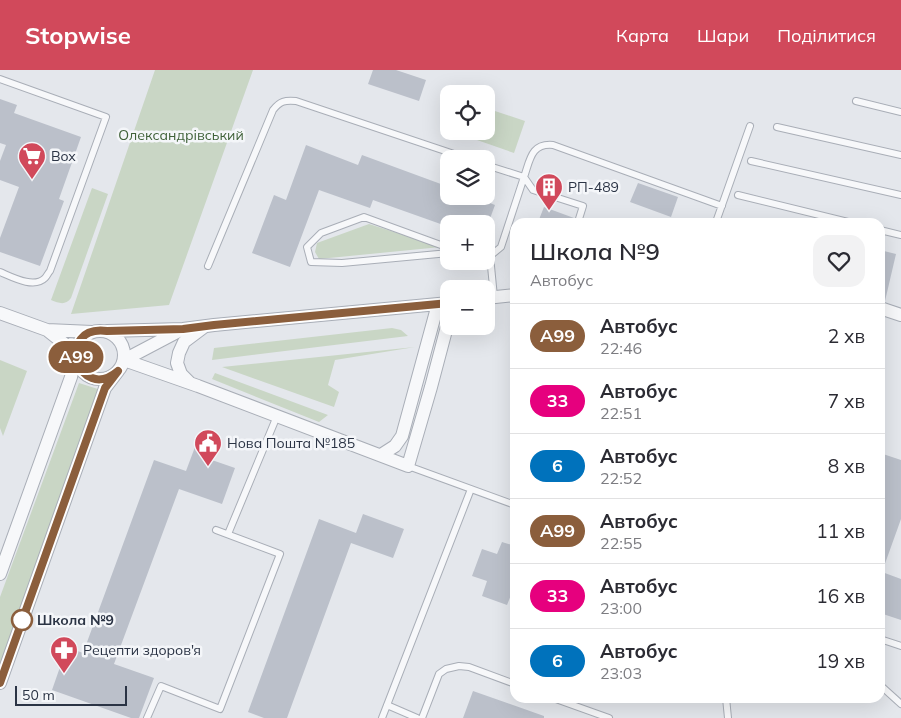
<!DOCTYPE html>
<html lang="uk">
<meta charset="utf-8">
<style>
body{margin:0;font-family:Mulish,sans-serif;background:#f2f2f3;color:#2b2b33;height:100vh;display:flex;flex-direction:column;font-size:19px;white-space:nowrap}
*{box-sizing:border-box;margin:0}
p{font-size:16px;color:#7c7c81}
.icon{flex:none;width:28px;height:28px;fill:none;stroke:currentColor;stroke-width:2;stroke-linecap:round;stroke-linejoin:round}
.map{position:relative;flex:1;overflow:hidden}
.drawer{position:absolute;left:510px;top:148px;width:375px;height:485px;display:flex;flex-direction:column;background:#fff;border-radius:15px;box-shadow:0 5px 20px #0002}
.drawer>*{flex:none}
.badge{padding:0 10px;border-radius:16px;font-size:18px;line-height:32px}
.buttons{position:absolute;left:440px;top:15px;display:grid;gap:10px}
.buttons a{display:grid;place-items:center;width:55px;height:55px;border-radius:10px;background:#fff;box-shadow:0 5px 20px #0002;font-size:25px}
.scale{position:absolute;left:15px;bottom:12px;width:112px;box-sizing:border-box;padding-left:5px;border:2px solid #2b3445;border-top:0;font-size:14px;line-height:18px;white-space:nowrap;color:#2b3445;-webkit-text-stroke:4px #f4f6f9;paint-order:stroke}
.map>.badge{position:absolute;translate:-50% -50%;box-shadow:0 0 0 2px #fff}
.round{display:grid;place-items:center;flex:none;width:52px;height:52px;border-radius:15px;background:#f2f2f3}
.overview{display:flex;align-items:center;justify-content:space-between;height:85px;padding:0 20px}
h1{font-size:24px;font-weight:600;line-height:38px}
ul{padding:0;list-style:none}
li{display:flex;align-items:center;gap:15px;height:65px;padding:0 20px;border-top:1px solid #e1e1e2}
li div{flex:1}
li b{display:block;font-size:19px}
li em{font-style:normal}
li .badge{min-width:55px;font-weight:700;text-align:center}
header{display:flex;align-items:center;gap:30px;box-sizing:border-box;height:70px;padding:0 25px;background:#d1495b;color:#fff}
header strong{font-size:24px}
nav{display:flex;gap:28px;margin-inline-start:auto;font-size:18px}
.map>svg:first-child{display:block}
</style>
<header>
<strong>Stopwise</strong>
<nav><a>Карта</a><a>Шари</a><a>Поділитися</a></nav>
</header>
<div class="map">
<svg width="901" height="648" viewBox="0 0 901 648">
<rect width="100%" height="100%" fill="#e4e7ec"/>
<path fill="#c9d6c5" d="M155 0H253L169 235 71 244Z
M486 38 525 51 514 83 451 61H486Z
M92 118 108 124 71 228C65 236 59 233 51 230Z
M369 154 441 177 319 189 315 182 317 173Z
M392 258 401 260 408 266 212 290 214 278Z
M415 277 335 290 328 315 339 322 334 337 222 297Z
M0 290 27 301 3 366 0 358Z
M215 303 328 345 319 352 212 309Z
M79 313 101 320 0 602V527Z"/>
<path fill="#bbc0ca" d="M373 0H396L426 10 419 31 368 14Z
M0 29 17 35 14 43 81 67 59 129 64 131 40 196 0 182V168L19 117 0 110V91L6 75 0 73Z
M306 75 358 95 362 85 449 117V126H472L495 135 488 154H449V157L373 130 370 138 319 120 290 197 252 183 274 125 286 130Z
M638 113 678 127 671 147 630 132Z
M544 137 574 148 573 152H538Z
M880 180 896 184 885 231 880 230Z
M195 377 211 383 209 389 235 398 222 434 179 419 114 594 154 608 139 648H131L52 620 67 577 83 583 154 390 186 401Z
M880 383 901 390V449L882 502 901 509V550L880 543Z
M363 444 404 459 393 488 351 473 287 648H264L248 642 319 449 356 463Z
M502 472 515 476V521L513 520 507 535 482 526 487 511 472 506 482 479 497 484Z
M473 621 544 646V648H463Z"/>
<g fill="none" stroke-linecap="round" stroke-linejoin="round">
<g stroke="#a9aeb7" stroke-width="8">
<path id="lane" d="M0 9 106 47 50 201C48 203 47 206 45 208 34 219 12 207 0 202
M856 31 901 42
M777 57 901 85
M751 91 901 125
M486 95 524 107 501 177 490 186
M738 125 848 152
M578 152 583 136 533 120 524 107C530 90 531 73 553 75L722 136
M716 152 750 56
M880 160 901 165
M449 178 364 147 321 163 307 177 311 192 342 193 449 183
M490 186 494 227
M208 196 273 40C280 31 285 30 296 31L469 89
M408 396 515 435
M228 464 277 346
M880 569 901 576
M880 615 901 634
M553 628 609 648
M726 628 728 648
M387 635 417 648
M147 648 161 616 220 639 280 484 216 460
M382 648 471 419
M422 648 439 604 446 599 459 596 469 597 515 614"/>
</g>
<g stroke="#a9aeb7" stroke-width="14">
<path id="street" d="M486 228 515 225
M880 238 901 245
M0 243 47 260 92 262
M47 260 76 283
M76 285a24 24 0 1 1 48 0a24 24 0 1 1-48 0Z
M107 261 183 259 214 255 449 233
M124 290 198 316 408 396 431 317 449 249
M124 290 179 261
M189 312 181 304 177 293 179 283 184 272 204 257
M381 385 395 376 402 366 438 234
M0 504 71 307 76 283
M0 613 105 318 118 301"/>
</g>
<use href="#lane" stroke="#f7f8fa" stroke-width="6"/>
<use href="#street" stroke="#f7f8fa" stroke-width="12"/>
</g>
<g fill="none" stroke-linecap="round" stroke-linejoin="round">
<g stroke="#fff" stroke-width="11">
<path id="line" d="M0 613 105 318 118 301C78 335 54 254 107 261L183 259 214 255 449 233"/>
</g>
<use href="#line" stroke="#8b5e3c" stroke-width="8"/>
</g>
<defs>
<g id="supermarket-pin" transform="scale(1.4375)"><path d="M0 17L-7.5 6A9.5 9.5 0 1 1 7.5 6Z" fill="#d1495b" stroke="#f4f6f9"/><path d="M-6-5.5h2.5l.6 2H6L4.5 2H-2.5L-4.4-4H-6ZM-1.5 3.2a1.3 1.3 0 1 0 .1 0ZM3 3.2a1.3 1.3 0 1 0 .1 0Z" fill="#fff"/></g>
<g id="building-pin" transform="scale(1.4375)"><path d="M0 17L-7.5 6A9.5 9.5 0 1 1 7.5 6Z" fill="#d1495b" stroke="#f4f6f9"/><path d="M-4-6H4V6H1V3H-1V6H-4ZM-2.5-4.3h1.7v1.8h-1.7ZM.8-4.3h1.7v1.8H.8ZM-2.5-1h1.7V.8h-1.7ZM.8-1h1.7V.8H.8Z" fill="#fff"/></g>
<g id="civic-pin" transform="scale(1.4375)"><path d="M0 17L-7.5 6A9.5 9.5 0 1 1 7.5 6Z" fill="#d1495b" stroke="#f4f6f9"/><path d="M-.6-6.5H3V-4.5H.6V-3L4-1V1h2V6H-6V1h2V-1L-.6-3ZM-1.2 2.5V6h2.4V2.5Z" fill="#fff"/></g>
<g id="pharmacy-pin" transform="scale(1.4375)"><path d="M0 17L-7.5 6A9.5 9.5 0 1 1 7.5 6Z" fill="#d1495b" stroke="#f4f6f9"/><path d="M-2-6h4v4h4v4h-4v4h-4v-4h-4v-4h4Z" fill="#fff"/></g>
</defs>
<g fill-rule="evenodd">
<use href="#supermarket-pin" x="32" y="86"/>
<use href="#building-pin" x="549" y="117"/>
<use href="#civic-pin" x="208" y="373"/>
<use href="#pharmacy-pin" x="64" y="580"/>
</g>
<circle fill="#fff" stroke="#8b5e3c" stroke-width="2.5" cx="22" cy="550" r="10"/>
<g text-anchor="middle" stroke-width="5" stroke-linejoin="round" paint-order="stroke">
<g font-size="14" fill="#3f6138" stroke="#f4f6f9">
<text x="181" y="70">Олександрівський</text>
</g>
<g font-size="14" fill="#2b3445" stroke="#f4f6f9" text-anchor="start">
<text x="51" y="91">Box</text>
<text x="568" y="122">РП-489</text>
<text x="227" y="378">Нова Пошта №185</text>
<text x="83" y="585">Рецепти здоров'я</text>
</g>
<g font-size="14" font-weight="bold" fill="#2b3445" stroke="#f4f6f9" text-anchor="start">
<text x="37" y="555">Школа №9</text>
</g>
</g>
</svg>
<div class="buttons">
<a><svg class="icon" aria-label="locate" viewBox="0 0 24 24"><circle cx="12" cy="12" r="6"/><path d="M12 2v4M12 18v4M2 12h4M18 12h4"/></svg></a>
<a><svg class="icon" aria-label="layers" viewBox="0 0 24 24"><path d="M12 4l9 5-9 5-9-5zM3 14l9 5 9-5"/></svg></a>
<a>+</a>
<a>−</a>
</div>
<div class="scale">50 m</div>
<b class="badge" style="left:76px;top:287px;background:#8b5e3c;color:#fff">А99</b>
<section class="drawer">
<div class="overview"><div><h1>Школа №9</h1><p>Автобус</p></div><a class="round"><svg class="icon" aria-label="heart" viewBox="0 0 24 24"><path d="M12 20l-8-8c-3-5 5-10 8-4 3-6 11-1 8 4z"/></svg></a></div>
<ul>
<li><span class="badge" style="background:#8b5e3c;color:#fff">А99</span><div><b>Автобус</b><p>22:46</p></div><em>2 хв</em></li>
<li><span class="badge" style="background:#e6007e;color:#fff">33</span><div><b>Автобус</b><p>22:51</p></div><em>7 хв</em></li>
<li><span class="badge" style="background:#0072bc;color:#fff">6</span><div><b>Автобус</b><p>22:52</p></div><em>8 хв</em></li>
<li><span class="badge" style="background:#8b5e3c;color:#fff">А99</span><div><b>Автобус</b><p>22:55</p></div><em>11 хв</em></li>
<li><span class="badge" style="background:#e6007e;color:#fff">33</span><div><b>Автобус</b><p>23:00</p></div><em>16 хв</em></li>
<li><span class="badge" style="background:#0072bc;color:#fff">6</span><div><b>Автобус</b><p>23:03</p></div><em>19 хв</em></li>
</ul>
</section>
</div>
